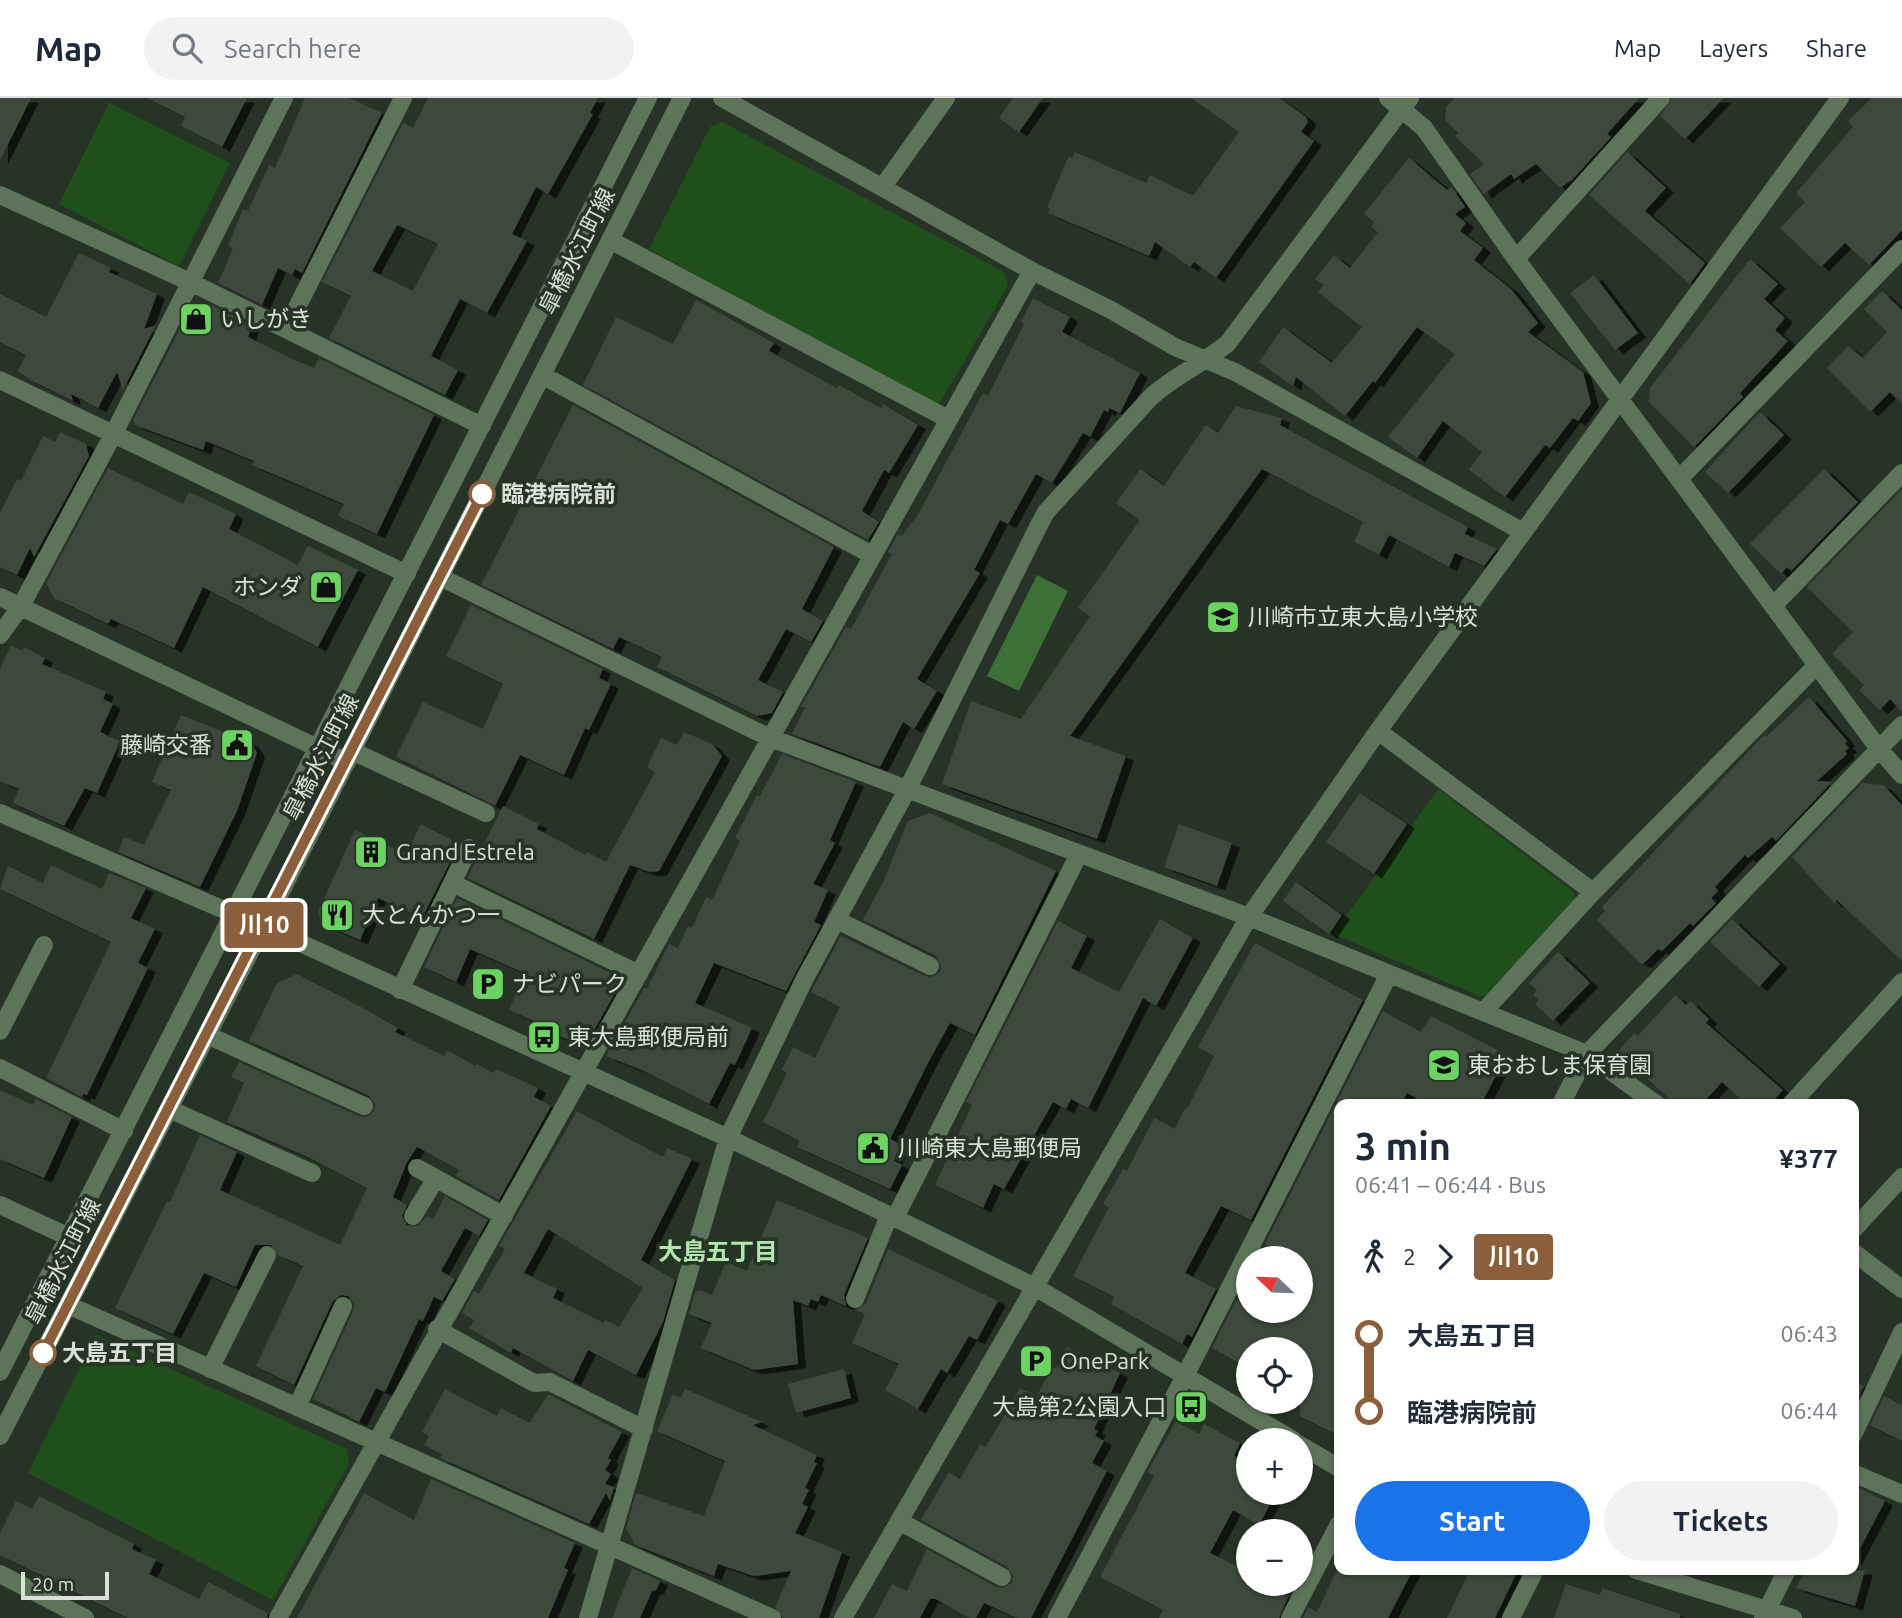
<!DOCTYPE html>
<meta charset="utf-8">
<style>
body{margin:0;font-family:Ubuntu,"Noto Sans JP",sans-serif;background:#f2f2f3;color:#1f2937;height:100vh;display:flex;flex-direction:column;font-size:26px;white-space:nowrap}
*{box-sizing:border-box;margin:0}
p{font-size:23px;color:#747a83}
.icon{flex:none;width:38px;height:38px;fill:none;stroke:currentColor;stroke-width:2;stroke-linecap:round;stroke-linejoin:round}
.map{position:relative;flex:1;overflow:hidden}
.drawer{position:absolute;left:1334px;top:1001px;width:525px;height:476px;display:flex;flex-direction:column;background:#fff;border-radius:14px;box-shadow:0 2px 5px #0004}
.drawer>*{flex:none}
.badge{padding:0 14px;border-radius:5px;font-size:24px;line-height:46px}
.needle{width:46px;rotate:293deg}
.buttons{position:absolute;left:1236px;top:1148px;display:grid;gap:14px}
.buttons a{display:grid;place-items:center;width:77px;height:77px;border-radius:50%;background:#fff;box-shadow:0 2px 5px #0004;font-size:35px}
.scale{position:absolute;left:21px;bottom:18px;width:88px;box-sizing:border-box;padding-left:7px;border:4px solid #dae1d9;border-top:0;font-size:19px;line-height:24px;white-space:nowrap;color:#dae1d9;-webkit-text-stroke:5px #283327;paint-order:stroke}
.map>.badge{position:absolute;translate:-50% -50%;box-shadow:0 0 0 4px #fff}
.legs{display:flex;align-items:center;gap:10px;height:77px;padding:0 21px;font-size:23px}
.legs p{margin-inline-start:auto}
.headline{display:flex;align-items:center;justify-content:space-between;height:119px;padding:0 21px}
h1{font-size:38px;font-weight:700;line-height:52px}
.primary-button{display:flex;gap:14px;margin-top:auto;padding:14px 21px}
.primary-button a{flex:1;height:80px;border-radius:42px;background:#1a73e8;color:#fff;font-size:28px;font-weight:700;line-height:80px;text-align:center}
.primary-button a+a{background:#f2f2f3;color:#1f2937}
ul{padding:0 21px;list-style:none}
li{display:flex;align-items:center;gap:24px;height:77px;font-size:26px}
li i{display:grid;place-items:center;width:10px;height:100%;margin:0 9px;background:currentColor}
li i::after{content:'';width:18px;height:18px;margin:-9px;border:5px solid;border-radius:50%;background:#fff}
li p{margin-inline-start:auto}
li:first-child i{background:linear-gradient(#0000 50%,currentColor 0)}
li:last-child i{background:linear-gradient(currentColor 50%,#0000 0)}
header{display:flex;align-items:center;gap:42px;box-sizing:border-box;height:98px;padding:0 35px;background:#fff;border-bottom:2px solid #e0e1e3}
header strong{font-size:33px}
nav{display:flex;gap:38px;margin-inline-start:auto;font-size:24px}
.search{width:490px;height:63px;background:#f2f2f3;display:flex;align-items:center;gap:18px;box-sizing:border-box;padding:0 24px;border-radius:38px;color:#747a83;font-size:26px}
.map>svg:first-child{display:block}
</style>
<header>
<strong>Map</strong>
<div class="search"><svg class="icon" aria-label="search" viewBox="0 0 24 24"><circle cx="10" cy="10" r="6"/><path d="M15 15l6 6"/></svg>Search here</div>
<nav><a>Map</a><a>Layers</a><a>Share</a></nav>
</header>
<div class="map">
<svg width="1902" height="1520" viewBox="0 0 1902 1520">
<defs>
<filter id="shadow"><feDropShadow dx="8" dy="4.5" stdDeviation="0" flood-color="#0009"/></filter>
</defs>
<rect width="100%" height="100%" fill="#283327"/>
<path fill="#1f4f1a" d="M109 5 230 65 179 168 59 106Z
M722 24 1004 174 1008 188 937 310 649 151 710 29Z
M1438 691 1574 794 1575 808 1494 894 1481 899 1333 836Z
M96 1237 347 1351 349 1365 273 1502 28 1375Z"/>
<path fill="#3c7037" d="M1037 477 1068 493 1019 593 987 578Z"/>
<path fill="#3d493c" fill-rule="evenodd" filter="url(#shadow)" d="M0 0H31L0 62Z
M147 0H247L222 49 181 28 185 19Z
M305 0H349L382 15 302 175 295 171 292 177 278 170 262 207 218 185 233 151 228 148 243 111 248 113 269 67 275 70Z
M428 0H598L590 15 593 16 548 96 536 89 512 136 527 143 487 215 460 201 431 258 458 272 445 297 329 240 351 198 322 184 403 25 413 30ZM397 127 438 146 413 193 372 173Z
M1013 0H1043L1019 34 999 20Z
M1191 0H1279L1306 19 1308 24 1301 34 1314 43 1216 180 1194 164 1190 169 1155 144 1149 158 1048 115 1050 111 1047 109 1069 58 1072 60 1075 54 1146 85 1150 77 1193 98 1239 34Z
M1455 0H1639L1607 36 1611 39 1572 82 1560 90 1536 66 1514 81 1511 76 1484 96 1470 76 1484 66 1455 38 1458 35 1445 22 1446 9Z
M1672 0H1724L1685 41 1660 18Z
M1872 0H1902V132L1869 167 1845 145 1821 169 1780 130 1805 104 1796 95 1853 29 1848 23Z
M1627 54 1666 90 1645 113 1705 165 1690 186 1589 97Z
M1409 60 1447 92 1452 89 1465 109 1455 116 1466 125 1460 133 1483 150 1474 162 1511 191 1538 225 1528 234 1583 274 1591 305 1578 323 1573 320 1550 350 1545 347 1505 399 1469 372 1482 354 1443 323 1417 360 1388 339 1455 256 1417 229 1375 285 1373 283 1345 318 1296 279 1293 288 1259 264 1283 229 1332 265 1362 229 1318 194 1324 187 1315 181 1334 157 1350 170 1378 134 1371 129 1374 124 1364 116Z
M79 155 111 170 109 174 157 196 144 231 156 227 123 292 117 274 98 310 71 296 73 303 29 281 18 273 26 257 0 244V196L46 219Z
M1750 161 1778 186 1764 201 1785 220 1775 232 1788 243 1740 295 1743 299 1694 349 1649 304 1650 290Z
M1594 177 1638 235 1615 252 1570 195Z
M1882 193 1902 212V306L1890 294 1870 314 1827 270 1848 248 1863 260 1887 234 1864 211Z
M1033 200 1070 219 1062 234 1140 275 1120 315 1109 310 1108 314 1104 312 1090 339 1083 335 1052 385 1036 376 1008 426 1000 422 974 472 980 475 917 581 937 593 914 631 903 624 880 669 792 636 805 609H801L846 529 851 531 892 456 888 454 898 436 902 438 919 415 983 295 988 298 1024 226 1021 224Z
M696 202 774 245 769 253 837 290 839 287 881 310 883 306 918 327 889 375 884 372 862 413 879 424 868 442 583 287 616 219 673 246Z
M209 206 252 227 248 239 288 259 314 270 319 260 434 317 377 436 338 418 344 406 252 367 254 363 206 343 203 352 135 327 133 322 187 217 207 210Z
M573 307 834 449 802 511 823 523 811 544 786 531 758 582 783 594 772 615 757 618 657 569 662 559 619 539 613 551 481 487Z
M1236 308 1282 320 1280 327 1468 429 1465 436 1497 451 1484 468 1455 455 1449 469 1389 437 1379 457 1354 444 1363 424 1262 371 1070 638 1126 658 1097 741 942 686 971 603 1021 621 1090 518 1078 510 1140 422 1116 405 1140 371 1164 388 1206 327 1218 335Z
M1760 314 1784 337 1728 395 1705 374Z
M60 334 86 346 89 358 34 459 30 450 17 477 0 469V415L17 381 21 383 43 338 55 344Z
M108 370 183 406 189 394 236 416 229 431 298 467 308 448 358 472 318 549 203 489 174 550 111 521 108 526 54 500 46 485Z
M1824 371 1858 404 1791 473 1787 469 1781 476 1750 446Z
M1902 391V614L1890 601 1880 612 1859 592 1864 587 1832 556 1853 534 1807 489Z
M471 507 603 571 599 580 611 586 589 632 585 630 564 677 520 657 495 708 396 659 423 604 483 631 503 586 446 558Z
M11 547 22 553 24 549 45 560 42 566 106 594 103 601 113 606 100 634 119 643 116 653 97 695 85 690 64 728 13 705 19 691 0 683V571Z
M1809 599 1847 643 1845 646 1849 650 1845 653 1847 656 1817 683 1832 684 1776 743 1772 739 1748 760 1745 757 1715 789 1718 793 1711 800 1716 805 1693 828 1690 825 1662 853 1658 851 1644 865H1640L1597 822 1605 813 1602 809 1764 637 1766 639Z
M181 617 251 645 257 655 237 713 200 789 118 754 124 739 144 747 171 692 152 684Z
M684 634 712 646 722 658 659 773 650 774 630 767 594 841 467 780 503 708 539 726 537 731 586 757 587 754 606 764 655 674 647 669 661 640 677 647Z
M782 656 856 684 830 742 835 745 813 786 828 792 814 824 821 827 786 893 714 865 695 905 752 930 735 967 730 965 709 1006 642 972 606 958 644 890 647 891 669 846 678 850 688 828 691 830 694 826 706 799 712 802 740 743 735 740 757 697 760 698Z
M1862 685 1883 687 1902 707V863L1837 802 1834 805 1792 759Z
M1360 695 1407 726 1374 776 1326 744Z
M930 715 1056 773 975 937 950 925 929 963 890 1041 902 1047 894 1063 902 1067 890 1091 797 1049 800 1043 763 1024 787 975 782 972 793 949 815 960 840 909 811 894 841 838 925 878 931 879 940 874 941 867 936 858 863 822 884 782 908 723Z
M421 726 459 746 422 820 378 800 360 842 323 826 318 814 355 732 406 756Z
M1179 726 1232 745 1217 788 1164 769Z
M51 767 102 791 109 775 146 790 131 820 155 831 138 865 148 870 87 997 83 996 82 999 46 980 111 844 0 791 8 768 43 785Z
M1296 784 1342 817 1329 836 1283 803Z
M457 800 623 881 585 948 541 931 543 927 509 912 525 876 518 872 470 851 456 884 424 869Z
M1160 821 1193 840 1156 908 1143 900 1088 1010 1071 1001 1066 1011 1053 1004 1004 1091 994 1086 983 1110 935 1087 972 1007 966 1004 1058 823 1087 838 1071 870 1119 894Z
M1732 821 1780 866 1759 889 1710 844Z
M1255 845 1363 902 1251 1122 1221 1108 1185 1175 1216 1191 1192 1239 1187 1236 1182 1246 1111 1206 1114 1199 1073 1178 1109 1109 1103 1106 1123 1071 1127 1073 1154 1020 1175 1031 1185 1010 1187 1011 1214 958 1198 949Z
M1558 854 1590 885 1553 923 1535 906 1539 902 1533 897 1537 892 1529 885Z
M297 876 365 911 398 930 395 934 444 958 447 952 476 968 477 966 494 975 496 971 538 990 534 999 551 1008 499 1102 456 1078 459 1072 417 1049 407 1064 393 1099 407 1107 402 1118 407 1127 418 1128 427 1118 433 1121 445 1098 488 1122 479 1138 465 1130 441 1173 455 1181 442 1203 434 1199 423 1223 419 1221 385 1294 376 1290 359 1324 313 1301 353 1213 354 1206 348 1198 341 1197 333 1203 294 1287 256 1268 303 1168 278 1157 271 1147H255L236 1189 204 1175 173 1236 115 1210 167 1103 170 1104 200 1037 237 1054 220 1092 340 1147 367 1090 310 1060 227 1024 244 985 231 979 239 964 359 1018 366 1019 374 1013 375 1006 369 998 249 943 277 885Z
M1675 897 1686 907 1690 903 1709 921 1706 925 1783 992 1770 1006H1746L1722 984 1702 1006H1675L1618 954 1634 935 1638 938Z
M1383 913 1421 934 1431 918 1507 957 1481 1006H1428L1407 995 1401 1006H1339V1338L1300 1318V1251H1248V1270L1212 1250 1236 1202 1248 1208V1213H1300V1160H1291L1265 1146Z
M0 992 33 1007 36 1001 72 1019 44 1080 0 1061Z
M577 1013 663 1059 667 1050 692 1061 641 1162 675 1182 663 1224 636 1277 588 1252 573 1283 513 1250 511 1255 469 1230 474 1222 462 1215 474 1193 479 1196 505 1151 499 1148ZM548 1131 643 1190 619 1229 605 1222 604 1225 553 1200 557 1191 524 1175Z
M777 1102 868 1140 844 1197 846 1208 821 1197 818 1204 811 1201 808 1208 793 1202 798 1266 754 1272 701 1250 712 1225 689 1216 695 1194 699 1192 712 1197 726 1164 747 1173Z
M888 1151 998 1203 977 1242 969 1238 947 1275 941 1271 918 1311 885 1292 899 1266 852 1245 865 1216 856 1212 866 1205Z
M1067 1249 1120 1275 1094 1331 1098 1333 1095 1338 1104 1343 1092 1365 1107 1373 1031 1520H1017L984 1505 976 1520H969L936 1501H930L920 1520H874L892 1486 907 1493 927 1451 997 1489 1003 1490 1012 1485 1013 1478 1007 1469 921 1422 949 1374 960 1381 980 1346 986 1349 1020 1290 1037 1298 1052 1269 1056 1271Z
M844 1271 851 1300 796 1315 788 1286Z
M1853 1283 1864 1288 1853 1310Z
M445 1291 497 1318 501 1310 530 1325 548 1296 622 1334 608 1360 611 1362 605 1372 611 1376 605 1386 614 1389 610 1403 606 1395 589 1426 440 1360 442 1357 424 1347 429 1338 422 1334Z
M685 1291 762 1324 753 1327 817 1357 814 1364 817 1365 805 1390 809 1392 802 1406 808 1409 795 1435 842 1454 819 1520H783L775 1509 791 1473 754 1478 718 1466 714 1478 635 1447 626 1430 636 1395 704 1418 725 1363 657 1333 673 1296 681 1300Z
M1884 1298 1902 1307V1343L1870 1327Z
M1176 1324 1199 1336 1204 1326 1240 1345 1234 1358 1248 1365V1395H1276L1259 1427 1233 1412 1210 1455 1247 1473 1248 1486H1264L1288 1499 1279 1520H1159L1163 1512 1100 1479 1154 1378 1147 1374Z
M431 1381 575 1445 564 1470 568 1472 548 1520H297L364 1395 414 1422Z
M1853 1387 1885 1403 1853 1464Z
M39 1398 134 1446 132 1451 156 1462 149 1476 199 1501 208 1484 268 1515 267 1520H128L0 1457V1435L16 1403 32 1411Z
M632 1470 660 1483 656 1492 652 1493 640 1520H612Z
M1337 1472H1413L1388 1520H1303L1308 1509 1317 1514Z
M1470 1472H1518L1495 1520H1447Z
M1805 1472H1865L1855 1508 1796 1490Z
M1566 1486 1600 1497 1602 1490 1680 1516V1520H1554Z"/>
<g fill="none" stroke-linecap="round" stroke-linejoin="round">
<path stroke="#5d735a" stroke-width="18" d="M722 0 1032 173 1111 212 1175 249 1235 274 1523 434
M1388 0 1424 30 1516 161 1879 651 1902 677
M884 87 946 0
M0 97 190 184 482 328
M610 142 948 321
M1516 161 1661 0
M286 231 403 0
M542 277 872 457
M0 282 407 476
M1680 380 1902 151
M440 479 768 639 1249 819 1587 956 1656 1006
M0 499 347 664
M1774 507 1902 375
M0 537 21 508 114 335 284 0
M1378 633 1593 794
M352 653 486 715
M0 715 296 843 728 1040 895 1120 1035 1189 1293 1342
M452 785 639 876
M837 822 930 868
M400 892 469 750
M1484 913 1593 794 1817 567
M0 933 44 847
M207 937 364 1008
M0 970 124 1033
M1561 1006 1587 956 1902 627
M1791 1006 1902 884
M169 1011 312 1075
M417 1070 504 1118
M0 1107 69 1139
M413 1118 435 1082
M895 1120 1079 756
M1853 1132 1902 1079
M1853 1154 1902 1191
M855 1201 889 1118
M68 1207 772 1520
M437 1231 534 1285 550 1284 644 1331
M210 1271 267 1157
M0 1274 648 0
M297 1309 343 1208
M1853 1337 1902 1234
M0 1338 263 829 682 0
M1300 1347 1339 1370
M1853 1375 1902 1396
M899 1423 1002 1479
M1636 1472 1793 1520
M0 1476 85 1520
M278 1520 1032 173
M588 1520 728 1040 805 880 907 692 1038 429 1046 414 1150 300C1173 278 1203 266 1228 245L1410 0
M843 1520 1249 819 1378 633 1840 0
M1057 1520 1185 1278 1389 876
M1290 1520 1339 1426
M1511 1520 1535 1472
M1763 1520 1787 1472"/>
</g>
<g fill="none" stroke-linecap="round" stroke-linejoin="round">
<g stroke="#fff" stroke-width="16">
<path id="line-1" d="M43 1255 482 396"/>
</g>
<use href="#line-1" stroke="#8b5e3c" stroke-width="10"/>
</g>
<defs>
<g id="shop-square" transform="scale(1.75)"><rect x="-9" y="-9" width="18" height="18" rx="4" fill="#6cd362" stroke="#283327"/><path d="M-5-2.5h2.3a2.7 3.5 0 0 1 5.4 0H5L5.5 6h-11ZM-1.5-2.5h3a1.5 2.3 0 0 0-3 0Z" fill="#111"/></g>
<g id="school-square" transform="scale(1.75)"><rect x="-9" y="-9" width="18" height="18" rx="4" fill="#6cd362" stroke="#283327"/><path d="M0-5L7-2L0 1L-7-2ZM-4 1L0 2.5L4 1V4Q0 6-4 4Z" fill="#111"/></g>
<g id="civic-square" transform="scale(1.75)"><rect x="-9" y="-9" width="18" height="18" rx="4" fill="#6cd362" stroke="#283327"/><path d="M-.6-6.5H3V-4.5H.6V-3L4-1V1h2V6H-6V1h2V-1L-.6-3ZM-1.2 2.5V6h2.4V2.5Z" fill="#111"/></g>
<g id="building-square" transform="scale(1.75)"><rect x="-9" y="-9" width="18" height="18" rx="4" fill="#6cd362" stroke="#283327"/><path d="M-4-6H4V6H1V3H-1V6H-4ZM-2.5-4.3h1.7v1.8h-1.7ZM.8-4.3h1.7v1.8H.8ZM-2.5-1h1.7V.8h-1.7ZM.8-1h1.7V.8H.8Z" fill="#111"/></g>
<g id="restaurant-square" transform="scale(1.75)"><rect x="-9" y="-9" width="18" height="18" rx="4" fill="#6cd362" stroke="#283327"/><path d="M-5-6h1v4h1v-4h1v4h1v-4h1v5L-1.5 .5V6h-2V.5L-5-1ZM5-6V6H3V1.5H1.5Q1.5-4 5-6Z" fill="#111"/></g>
<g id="parking-square" transform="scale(1.75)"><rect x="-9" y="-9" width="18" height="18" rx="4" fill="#6cd362" stroke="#283327"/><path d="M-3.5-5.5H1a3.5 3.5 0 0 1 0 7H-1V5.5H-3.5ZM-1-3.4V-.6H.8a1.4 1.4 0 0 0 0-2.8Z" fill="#111"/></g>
<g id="bus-square" transform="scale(1.75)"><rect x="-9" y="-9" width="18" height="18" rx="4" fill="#6cd362" stroke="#283327"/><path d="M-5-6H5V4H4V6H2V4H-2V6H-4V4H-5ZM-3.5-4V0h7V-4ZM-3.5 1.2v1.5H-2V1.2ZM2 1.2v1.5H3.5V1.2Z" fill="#111"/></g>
</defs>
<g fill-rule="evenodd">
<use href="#shop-square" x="196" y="221"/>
<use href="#shop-square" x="326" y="489"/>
<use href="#school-square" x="1223" y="519"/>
<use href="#civic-square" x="237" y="647"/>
<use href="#building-square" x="371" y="754"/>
<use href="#restaurant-square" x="337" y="817"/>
<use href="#parking-square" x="488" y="886"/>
<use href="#bus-square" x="544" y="939"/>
<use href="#school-square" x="1444" y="967"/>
<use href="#civic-square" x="873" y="1050"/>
<use href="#parking-square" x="1036" y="1263"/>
<use href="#bus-square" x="1191" y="1309"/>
</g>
<g fill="#fff" stroke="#8b5e3c" stroke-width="3.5">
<circle cx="482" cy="396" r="12"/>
<circle cx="43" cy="1255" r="12"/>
</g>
<g text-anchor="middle" stroke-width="7" stroke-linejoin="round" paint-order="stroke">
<g font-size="23" fill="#dae1d9" stroke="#283327">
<text transform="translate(577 153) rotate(-63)" y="8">皐橋水江町線</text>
<text transform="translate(321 659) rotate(-63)" y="8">皐橋水江町線</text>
<text transform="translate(63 1163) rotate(-63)" y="8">皐橋水江町線</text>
</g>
<g font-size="23" fill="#dae1d9" stroke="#283327" text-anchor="start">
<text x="220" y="229">いしがき</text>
<text x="302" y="497" text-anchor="end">ホンダ</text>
<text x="1248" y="527">川崎市立東大島小学校</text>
<text x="212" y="655" text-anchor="end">藤崎交番</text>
<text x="396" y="762">Grand Estrela</text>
<text x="362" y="825">大とんかつ一</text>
<text x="512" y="894">ナビパーク</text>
<text x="568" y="947">東大島郵便局前</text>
<text x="1468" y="975">東おおしま保育園</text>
<text x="898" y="1058">川崎東大島郵便局</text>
<text x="1060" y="1271">OnePark</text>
<text x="1166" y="1317" text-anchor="end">大島第2公園入口</text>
</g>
<g font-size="23" font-weight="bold" fill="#dae1d9" stroke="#283327" text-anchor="start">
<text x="501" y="404">臨港病院前</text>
<text x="62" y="1263">大島五丁目</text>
</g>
<g font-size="24" font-weight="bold" fill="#b1e8ab" stroke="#283327">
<text x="718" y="1162">大島五丁目</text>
</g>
</g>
</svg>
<div class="buttons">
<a><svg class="needle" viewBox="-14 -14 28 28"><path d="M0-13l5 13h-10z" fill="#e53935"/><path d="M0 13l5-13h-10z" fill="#747a83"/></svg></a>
<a><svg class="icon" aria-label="locate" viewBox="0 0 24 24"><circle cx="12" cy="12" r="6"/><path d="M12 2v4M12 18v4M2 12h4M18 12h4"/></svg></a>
<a>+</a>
<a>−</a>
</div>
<div class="scale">20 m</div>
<b class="badge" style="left:264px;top:827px;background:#8b5e3c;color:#fff">川10</b>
<section class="drawer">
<div class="headline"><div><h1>3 min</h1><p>06:41 – 06:44 · Bus</p></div><b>¥377</b></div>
<div class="legs"><svg class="icon" aria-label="walk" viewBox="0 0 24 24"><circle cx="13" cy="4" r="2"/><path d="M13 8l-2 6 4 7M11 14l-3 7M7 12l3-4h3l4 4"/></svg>2<svg class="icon" aria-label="forward" viewBox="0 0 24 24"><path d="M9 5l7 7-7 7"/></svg><b class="badge" style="background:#8b5e3c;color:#fff">川10</b></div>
<ul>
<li><i style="color:#8b5e3c"></i><b>大島五丁目</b><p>06:43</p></li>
<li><i style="color:#8b5e3c"></i><b>臨港病院前</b><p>06:44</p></li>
</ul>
<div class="primary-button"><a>Start</a><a>Tickets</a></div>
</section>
</div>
